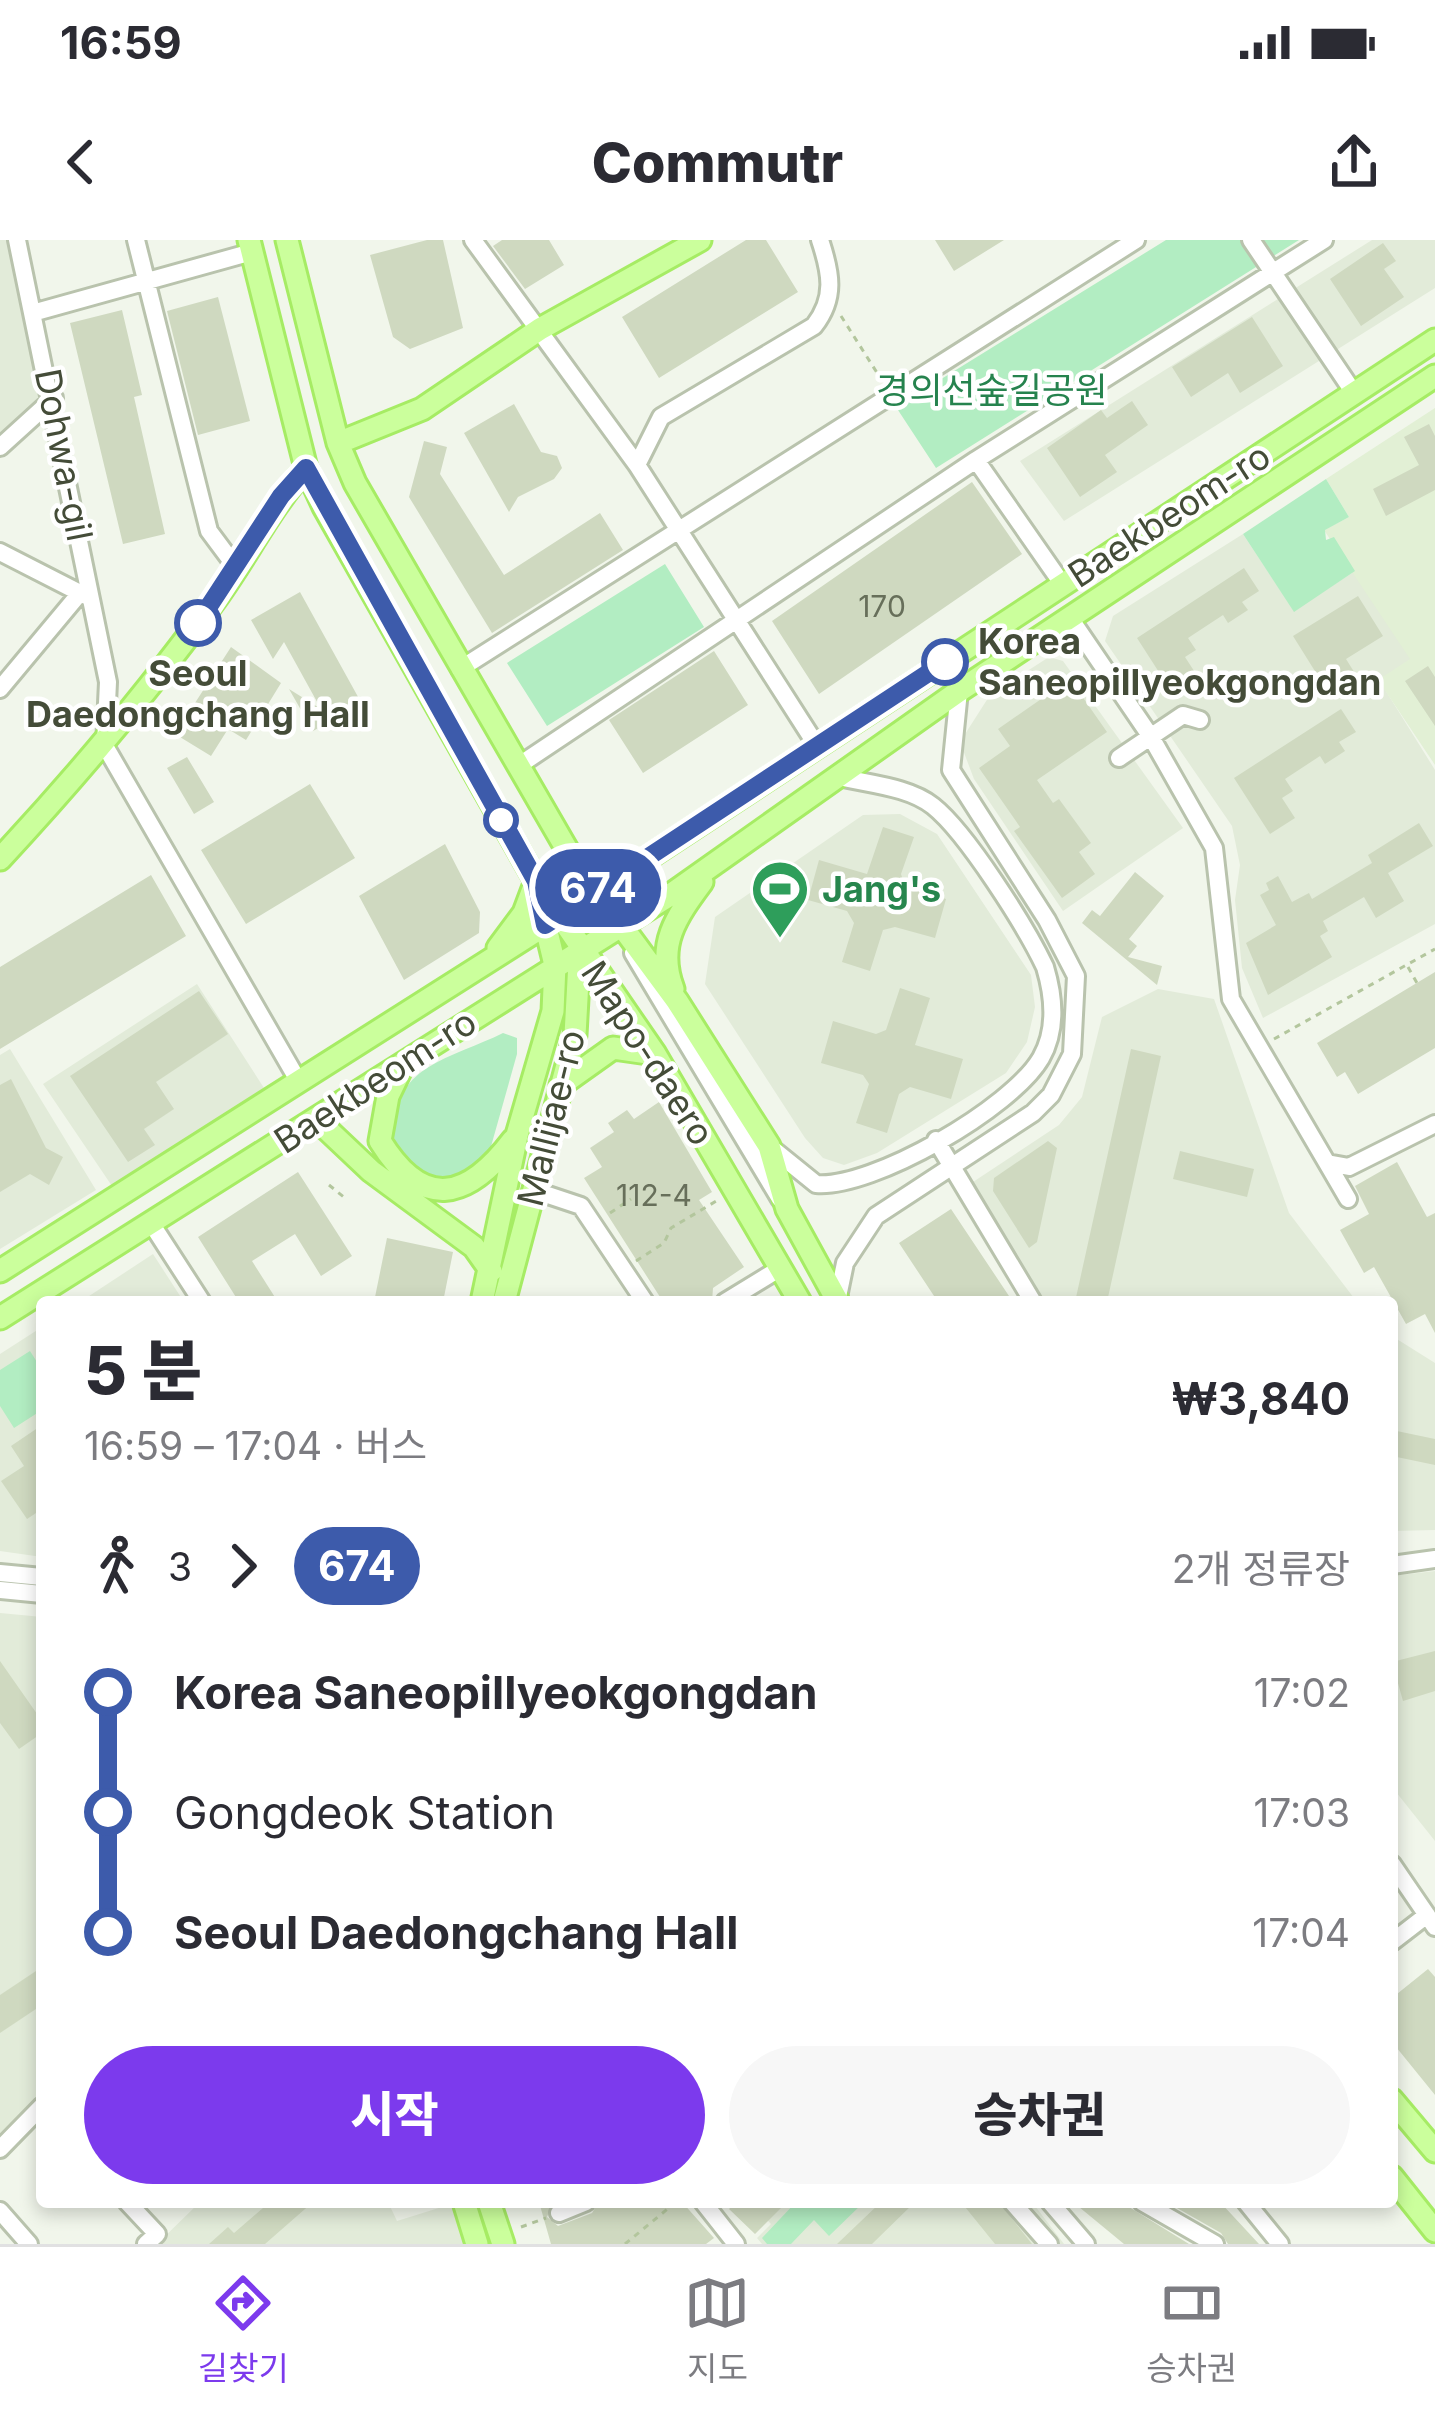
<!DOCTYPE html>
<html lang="ko">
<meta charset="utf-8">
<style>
body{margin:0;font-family:Inter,"Noto Sans KR",sans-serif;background:#f7f7f7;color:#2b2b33;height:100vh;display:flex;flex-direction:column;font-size:45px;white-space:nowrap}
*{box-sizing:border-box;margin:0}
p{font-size:39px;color:#7c7c81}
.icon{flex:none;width:66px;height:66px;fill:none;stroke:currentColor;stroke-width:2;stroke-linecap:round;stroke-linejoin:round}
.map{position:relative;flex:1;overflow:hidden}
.side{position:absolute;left:36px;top:1056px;width:1362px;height:912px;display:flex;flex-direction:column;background:#fff;border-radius:12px;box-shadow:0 6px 18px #0003}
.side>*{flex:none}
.badge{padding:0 24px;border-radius:39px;font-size:42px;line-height:78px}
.map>.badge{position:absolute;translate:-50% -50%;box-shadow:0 0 0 6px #fff}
.legs{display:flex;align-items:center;gap:18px;height:132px;padding:0 48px;font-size:39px}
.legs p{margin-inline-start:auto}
.summary{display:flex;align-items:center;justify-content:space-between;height:204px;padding:0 48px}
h1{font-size:66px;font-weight:800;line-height:90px}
.button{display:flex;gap:24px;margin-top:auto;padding:24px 48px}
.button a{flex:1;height:138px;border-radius:72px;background:#7c3aed;color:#fff;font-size:48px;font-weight:800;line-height:138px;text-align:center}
.button a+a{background:#f7f7f7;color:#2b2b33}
ul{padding:0 48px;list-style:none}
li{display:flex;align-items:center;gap:42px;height:120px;font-size:45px}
li i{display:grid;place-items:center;width:18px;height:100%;margin:0 15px;background:currentColor}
li i::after{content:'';width:30px;height:30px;margin:-15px;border:9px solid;border-radius:50%;background:#fff}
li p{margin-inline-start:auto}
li:first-child i{background:linear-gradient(#0000 50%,currentColor 0)}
li:last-child i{background:linear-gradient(currentColor 50%,#0000 0)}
.status{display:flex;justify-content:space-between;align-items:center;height:84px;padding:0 60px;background:#fff;direction:ltr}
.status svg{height:33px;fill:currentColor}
header{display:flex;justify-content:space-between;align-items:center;height:156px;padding:0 48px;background:#fff;font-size:54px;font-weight:800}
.dock{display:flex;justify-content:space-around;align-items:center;height:168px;border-top:3px solid #e1e1e2;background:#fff;font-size:33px;color:#7c7c81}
.dock a{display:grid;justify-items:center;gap:6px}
.dock .selected{color:#7c3aed}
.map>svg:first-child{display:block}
</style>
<div class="status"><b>16:59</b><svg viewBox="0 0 49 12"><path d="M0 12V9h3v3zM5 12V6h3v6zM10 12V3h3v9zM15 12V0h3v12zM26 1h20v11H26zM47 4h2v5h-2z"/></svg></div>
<header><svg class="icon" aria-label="back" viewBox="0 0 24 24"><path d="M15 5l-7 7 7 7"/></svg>Commutr<svg class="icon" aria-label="share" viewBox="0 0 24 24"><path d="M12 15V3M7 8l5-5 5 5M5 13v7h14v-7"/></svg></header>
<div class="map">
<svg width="1435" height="2004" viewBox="0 0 1435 2004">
<rect width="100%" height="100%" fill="#f1f6eb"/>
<path fill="#e2ebd9" d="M0 0H18L54 158 0 207Z
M1372 0H1435V48L1064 281 1020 221Z
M1243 294 1294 371 1355 331 1411 419 1379 440 1435 530V684L1263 778 1242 728 1235 660 1240 625 1232 586 1105 401 1113 376Z
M1049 417 1063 421 1183 588 1063 671 974 539 960 502 990 455Z
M900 574 937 594 1031 735 1035 767 1027 802 1006 833 877 913 844 925 823 918 805 898 705 744 715 677 863 575Z
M197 744 264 848 114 949 43 844Z
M1158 749 1214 759 1289 973 1357 1062H1045L973 942 1059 885 1082 857 1102 777Z
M10 809 96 950 0 1009V815Z
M153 1014 184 1062H80Z
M42 1087V1317L0 1311V1114Z
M1392 1096 1435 1123V1290L1392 1291Z
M1435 1331V1601L1392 1547V1336Z
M0 1373 42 1377V1856L0 1896Z
M200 1962H388L397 1981 458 1962 479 2004H157Z
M750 1962H1032L1064 2004H762L757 1998 771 1984Z"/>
<path fill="#e2f0d5" d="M1435 168V525L1378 440 1410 419 1324 290 1349 277 1326 239Z"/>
<path fill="#b2edc2" d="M1166 0H1299L936 228 896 167Z
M1326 239 1349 277 1325 290 1326 300 1334 297 1355 331 1294 372 1243 294Z
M665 324 704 387 547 486 507 423Z
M503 793 517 798V814L490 910 465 941C455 941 438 944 429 940 379 918 384 855 427 828 449 814 479 805 503 793Z
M30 1111 42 1130V1170L14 1188 0 1166V1130Z
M796 1962H864L829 1996 814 1980 791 2004H767L762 1998Z"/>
<path fill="#cfd9c0" d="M427 0H443L463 88 410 109 393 97 370 15Z
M502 0H549L564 25 525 49 493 6Z
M746 0H766L798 52 659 138 622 77Z
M935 0H1004L954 31Z
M1383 3 1396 21 1384 29 1404 57 1361 86 1330 39Z
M218 57 250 181 198 195 167 71Z
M122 70 142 155 134 157 165 294 123 304 70 83Z
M1252 77 1283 126 1240 153 1228 133 1191 157 1172 127Z
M1132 161 1148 185 1105 215 1117 232 1080 257 1047 208 1101 170 1107 178Z
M514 164 541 212 557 216 562 228 554 239 518 257 509 272 464 193Z
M1429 184 1435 196V250L1386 276 1373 249 1419 225 1404 197Z
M424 201 447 207 440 234 504 335 600 273 623 310 492 393 409 257Z
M972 242 1022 314 819 454 772 381Z
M1244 328 1259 351 1242 362 1248 370 1228 383 1223 375 1188 398 1196 410 1185 417 1198 437 1173 454 1137 398Z
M300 352 362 464 313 491 289 449 321 469 284 402 273 419 251 380Z
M1358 356 1383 396 1346 419 1361 443 1333 460 1293 396Z
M231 407 281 443 246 500 228 489 211 516 175 494Z
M714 411 748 465 643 533 609 480Z
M1428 426 1435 437V486L1405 441Z
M1070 439 1107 492 1037 540 1053 563 1059 559 1091 603 1079 612 1095 634 1062 658 1014 591 1020 587 979 528 1010 506 998 489Z
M1341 469 1356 492 1339 502 1345 511 1325 524 1320 516 1285 539 1293 551 1282 558 1295 578 1270 594 1234 538Z
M187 517 214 562 194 574 167 528Z
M310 544 355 618 246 684 201 610Z
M1419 583 1433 606 1388 633 1404 661 1376 678 1364 657 1323 681 1328 691 1320 696 1332 717 1268 755 1246 703 1276 685 1260 655 1269 650 1266 643 1278 636 1292 662 1309 653 1312 659 1372 623 1368 615Z
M883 587 914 597 901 634 905 647 946 659 935 698 895 687 883 690 870 731 842 722 854 683 847 671 808 660 819 620 867 634Z
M445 604 480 672 479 693 404 740 359 656Z
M1135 632 1164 656 1129 699 1137 706 1128 717 1162 726 1157 745 1082 683 1092 670 1100 676Z
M151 635 186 696 0 809V727Z
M1435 732V808L1358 854 1345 832 1337 837 1317 803Z
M900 748 930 758 915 805 963 819 951 859 910 847 899 854 887 893 856 883 869 844 863 835 821 823 833 781 876 794 886 790Z
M199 751 228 794 156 842 174 869 144 889 155 905 128 922 70 836Z
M1131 809 1161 816 1107 1062H1075Z
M11 839 46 908 63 917 49 945 30 934 0 952V845Z
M659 862 712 952 699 960 744 1027 713 1048 712 1062 660 1057 584 938 602 927 590 908 614 892 608 883 627 870 634 879Z
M1048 901 1057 908 1037 1002 1029 1008 993 951 994 938Z
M1180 911 1254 929 1247 957 1173 939Z
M1397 922 1427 977 1435 973V1093L1425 1074 1406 1084 1374 1027 1364 1033 1340 990 1369 974 1355 946Z
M298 932 352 1016 321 1036 295 994 252 1021 278 1062H239L198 997Z
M951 969 1013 1062H938L899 1003Z
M387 998 453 1012 443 1062H374Z
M42 1185V1269L27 1279 1 1241 24 1226 11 1206Z
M1392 1190 1435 1199V1225L1392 1216Z
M1435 1411V1451L1403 1461 1392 1422Z
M0 1421 42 1481V1493L19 1509 0 1483Z
M42 1727V1765L0 1793V1755Z
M1428 1729 1435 1737V1855L1392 1802V1758Z
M270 1962H313L265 2004H209L228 1987 234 1993Z
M539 1962H553L547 1977 558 1986 592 1973 599 1962H682L714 1998 706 2004H551Z
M736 1962H787L755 1994 729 1969Z
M881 1962H915L872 2004H837Z
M961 1962H999L1032 2004H995Z
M1073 1962H1121L1189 2004H1124Z
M1183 1962H1220L1259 2004H1228L1221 1993 1177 1968Z"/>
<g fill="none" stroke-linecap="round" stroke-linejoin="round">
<g stroke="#b9c3ad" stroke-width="22">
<path id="minor" d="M17 0 108 442 105 506 299 842
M136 0 209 291 238 330
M473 0 637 225 817 506
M1251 0 1354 153
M36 72 252 12
M0 207 54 158
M976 220 1063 345
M637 225 661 177 814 86C836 58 831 33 820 0
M0 312 86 356
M1070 378 1151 497 1214 608 1231 759 1327 923 1349 927 1435 884
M460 429 1136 0
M0 449 80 353
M1119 518 1183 475 1200 480
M518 526 976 220 1324 0
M633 713 780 959
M936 900 1033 1062
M769 906 816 944C872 949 1012 868 1041 818 1057 790 1054 757 1045 727 1026 687 967 593 933 566 908 546 866 544 836 536
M1327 923 1348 959
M533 950 581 966 645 1062
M151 983 202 1062
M725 1062 779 1029
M837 1062 845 1023 876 976 1033 873 1051 855 1072 814 1076 736 1047 680 951 530 959 451
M1392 1325 1435 1319
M0 1333 42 1337
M0 1350 42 1354
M1392 1624 1435 1687
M1392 1702 1427 1675
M0 1909 42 1866
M127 1962 157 1994 146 2004
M703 1962 736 2004
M1012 1962 1049 2004
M1050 1962 1086 2004
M1142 1962 1215 2004
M1246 1962 1280 2004
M0 1971 29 2004
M559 1973 586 1962"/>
</g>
<g stroke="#a6ec64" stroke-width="27">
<path id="major" d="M249 0 306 228 324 267 536 641 655 814 800 1062
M287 0 338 203 355 243 573 620 677 761 769 906 787 969 838 1062
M338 203 422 169 540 89 700 0
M0 619C77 536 145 456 212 364 245 320 269 269 306 228
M573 620H636
M498 708 524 673 536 641
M673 749C656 705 676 677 702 642
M402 827 388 856 380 901C424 972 468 959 513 900
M561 845 613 808 655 814
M316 879 371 931 474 1007 491 1031
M0 1031 558 677 1435 100
M482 1062 517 895 553 771 555 725 542 671
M504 1062 575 795 580 704
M0 1078 673 653 959 451 1435 136
M1392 1860 1435 1911
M1392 1937 1435 1991
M464 1962 477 2004
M489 1962 503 2004"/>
</g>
<path stroke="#b3c69d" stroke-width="3" stroke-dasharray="6 6" stroke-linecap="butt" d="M841 76 881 139
M1408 727 1417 743
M1274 799 1435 709
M329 945 345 958
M610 973 631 959
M636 1021 664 1003 671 988 718 960
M521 1987 546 1978
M625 2004 676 1962"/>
<use href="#minor" stroke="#fff" stroke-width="16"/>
<use href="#major" stroke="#cbff9c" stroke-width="21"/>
</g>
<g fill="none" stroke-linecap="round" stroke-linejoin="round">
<g stroke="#fff" stroke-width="27">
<path id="line-1" d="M198 383 281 256 306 228 536 641 545 685 945 422"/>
</g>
<use href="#line-1" stroke="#3d5bab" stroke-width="18"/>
</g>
<defs>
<g id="stadium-pin" transform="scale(3)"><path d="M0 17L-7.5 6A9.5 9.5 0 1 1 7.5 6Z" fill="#2e9e5b" stroke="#fff"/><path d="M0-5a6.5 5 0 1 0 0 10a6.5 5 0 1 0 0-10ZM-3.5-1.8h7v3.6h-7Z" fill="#fff"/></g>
</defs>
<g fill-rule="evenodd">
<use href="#stadium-pin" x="780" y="649"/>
</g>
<g fill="#fff" stroke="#3d5bab" stroke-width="6">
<circle cx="198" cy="383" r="21"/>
<circle cx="945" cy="422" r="21"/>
<circle cx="501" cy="580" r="15"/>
</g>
<g text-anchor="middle" stroke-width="9" stroke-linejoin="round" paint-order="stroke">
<g font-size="30" fill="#676f5a">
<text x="882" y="377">170</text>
<text x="654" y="966">112-4</text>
</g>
<g font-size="36" fill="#26834e" stroke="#fff">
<text x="992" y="163">경의선숲길공원</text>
</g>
<g font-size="36" fill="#444c38" stroke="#fff">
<text transform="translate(64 215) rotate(79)" y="13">Dohwa-gil</text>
<text transform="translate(1169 275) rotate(-33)" y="13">Baekbeom-ro</text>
<text transform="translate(648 813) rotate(57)" y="13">Mapo-daero</text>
<text transform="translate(375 841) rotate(-33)" y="13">Baekbeom-ro</text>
<text transform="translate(551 878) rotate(-76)" y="13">Mallijae-ro</text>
</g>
<g font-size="36" font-weight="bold" fill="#444c38" stroke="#fff" text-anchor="start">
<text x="978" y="414">Korea<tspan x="978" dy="41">Saneopillyeokgongdan</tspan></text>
<text x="198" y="446" text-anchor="middle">Seoul<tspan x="198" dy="41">Daedongchang Hall</tspan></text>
</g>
<g font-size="36" font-weight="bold" fill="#27864d" stroke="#fff" text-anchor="start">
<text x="822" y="662">Jang's</text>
</g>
</g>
</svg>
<b class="badge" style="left:598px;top:648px;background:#3d5bab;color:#fff">674</b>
<section class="side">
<div class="summary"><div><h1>5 분</h1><p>16:59 – 17:04 · 버스</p></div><b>₩3,840</b></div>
<div class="legs"><svg class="icon" aria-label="walk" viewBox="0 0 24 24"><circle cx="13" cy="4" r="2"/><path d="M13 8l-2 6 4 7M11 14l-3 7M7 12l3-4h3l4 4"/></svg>3<svg class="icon" aria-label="forward" viewBox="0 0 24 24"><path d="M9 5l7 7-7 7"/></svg><b class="badge" style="background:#3d5bab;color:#fff">674</b><p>2개 정류장</p></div>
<ul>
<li><i style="color:#3d5bab"></i><b>Korea Saneopillyeokgongdan</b><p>17:02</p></li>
<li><i style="color:#3d5bab"></i><span>Gongdeok Station</span><p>17:03</p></li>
<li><i style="color:#3d5bab"></i><b>Seoul Daedongchang Hall</b><p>17:04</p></li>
</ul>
<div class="button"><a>시작</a><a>승차권</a></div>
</section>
</div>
<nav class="dock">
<a class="selected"><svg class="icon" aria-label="directions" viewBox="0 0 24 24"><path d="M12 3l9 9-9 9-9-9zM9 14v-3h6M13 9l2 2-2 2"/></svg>길찾기</a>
<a><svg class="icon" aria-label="map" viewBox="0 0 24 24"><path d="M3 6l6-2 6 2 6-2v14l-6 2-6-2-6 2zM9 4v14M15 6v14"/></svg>지도</a>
<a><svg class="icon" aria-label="tickets" viewBox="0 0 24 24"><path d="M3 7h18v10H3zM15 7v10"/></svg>승차권</a>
</nav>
